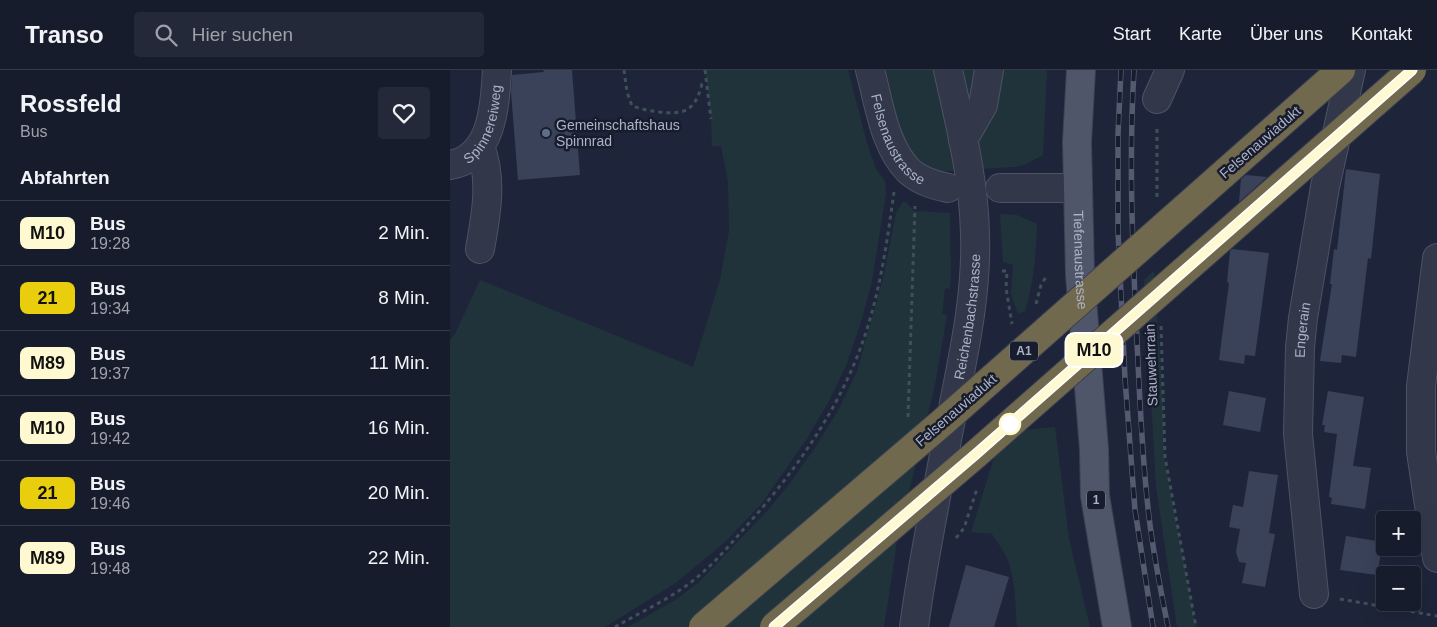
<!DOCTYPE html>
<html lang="de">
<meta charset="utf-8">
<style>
body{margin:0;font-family:Helvetica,sans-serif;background:#232938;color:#f1f3f6;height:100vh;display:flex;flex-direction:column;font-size:19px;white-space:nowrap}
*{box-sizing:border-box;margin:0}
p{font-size:16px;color:#9ea1a9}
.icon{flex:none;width:28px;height:28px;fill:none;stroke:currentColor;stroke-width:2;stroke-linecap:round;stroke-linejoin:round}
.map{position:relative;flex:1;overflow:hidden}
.side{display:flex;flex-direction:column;background:#161c2c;width:450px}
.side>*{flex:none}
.badge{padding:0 10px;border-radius:8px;font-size:18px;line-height:32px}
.controls{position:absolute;left:926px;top:441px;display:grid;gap:10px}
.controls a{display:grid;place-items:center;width:45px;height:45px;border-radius:5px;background:#161c2c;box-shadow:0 5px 20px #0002,0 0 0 1px #353a48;font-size:25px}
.map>.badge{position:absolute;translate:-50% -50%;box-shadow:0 0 0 2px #fff}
h2{padding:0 20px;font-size:19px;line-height:45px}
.round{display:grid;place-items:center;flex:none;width:52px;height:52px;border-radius:5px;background:#232938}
.head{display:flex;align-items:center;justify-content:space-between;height:85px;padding:0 20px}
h1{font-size:24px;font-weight:600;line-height:38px}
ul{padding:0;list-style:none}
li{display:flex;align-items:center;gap:15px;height:65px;padding:0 20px;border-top:1px solid #353a48}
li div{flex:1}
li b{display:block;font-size:19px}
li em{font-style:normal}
li .badge{min-width:55px;font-weight:700;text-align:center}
header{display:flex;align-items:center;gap:30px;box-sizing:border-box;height:70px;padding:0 25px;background:#161c2c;border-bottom:1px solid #353a48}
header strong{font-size:24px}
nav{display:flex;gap:28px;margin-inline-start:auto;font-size:18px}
.search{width:350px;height:45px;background:#232938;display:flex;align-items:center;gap:12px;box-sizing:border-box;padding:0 18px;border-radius:5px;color:#9ea1a9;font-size:19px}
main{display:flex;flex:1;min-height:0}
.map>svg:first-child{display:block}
</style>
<header>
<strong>Transo</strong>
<div class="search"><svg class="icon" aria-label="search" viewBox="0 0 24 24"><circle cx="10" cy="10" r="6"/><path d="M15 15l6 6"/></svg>Hier suchen</div>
<nav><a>Start</a><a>Karte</a><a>Über uns</a><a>Kontakt</a></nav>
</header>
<main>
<section class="side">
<div class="head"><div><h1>Rossfeld</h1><p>Bus</p></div><a class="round"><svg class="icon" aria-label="heart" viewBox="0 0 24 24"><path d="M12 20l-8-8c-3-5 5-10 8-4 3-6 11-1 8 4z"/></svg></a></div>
<h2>Abfahrten</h2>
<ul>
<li><span class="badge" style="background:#fff9d1;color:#111">M10</span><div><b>Bus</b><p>19:28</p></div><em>2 Min.</em></li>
<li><span class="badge" style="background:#e9ce0e;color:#111">21</span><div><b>Bus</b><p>19:34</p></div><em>8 Min.</em></li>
<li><span class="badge" style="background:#fff9d1;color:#111">M89</span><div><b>Bus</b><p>19:37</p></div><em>11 Min.</em></li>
<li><span class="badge" style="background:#fff9d1;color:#111">M10</span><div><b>Bus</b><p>19:42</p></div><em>16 Min.</em></li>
<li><span class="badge" style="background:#e9ce0e;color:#111">21</span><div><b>Bus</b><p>19:46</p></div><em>20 Min.</em></li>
<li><span class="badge" style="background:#fff9d1;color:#111">M89</span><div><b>Bus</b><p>19:48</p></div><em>22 Min.</em></li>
</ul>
</section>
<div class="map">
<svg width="987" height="557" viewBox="0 0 987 557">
<rect width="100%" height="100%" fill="#1e253a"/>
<path fill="#20333b" d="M255 0H398L417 73 426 99 435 111 436 123 422 211 411 252 396 296 379 331 356 370 312 433 276 471 227 512 155 557H0V270L5 264 30 210 243 297 270 210 279 161 278 112 271 76H262L261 49Z
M421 0H597L593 85 574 95 564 97 496 101 470 108Z
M453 132H456L464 141 500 143 501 209 500 219 495 218 492 244 497 245 485 315 447 472 434 557H178L227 529 250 511 319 439 340 413 367 375 390 337 407 301 433 209 446 143Z
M550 144 567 145 587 154C586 185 584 211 575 241L568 244 561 225 563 195 553 192Z
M704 201 713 332 714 388 746 557H727L706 416 694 210Z
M605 357 619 469 640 557H567C565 533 566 506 555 484 551 477 546 471 542 464L521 462 552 362Z"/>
<path fill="#3a425a" d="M93 0H122L130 105 68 110 61 22 62 5 94 2Z
M896 99 930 104 921 189 918 188 906 287 892 285 891 293 870 291 882 214H880L884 179 887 180Z
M796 105 817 107 789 132 791 109Z
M782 179 819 183 805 286 795 285 794 294 769 290 779 213 777 212 780 181Z
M779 321 816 328 810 362 773 355Z
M878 321 914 327 903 396 921 398 915 439 881 434 882 428 879 427 887 364 874 362 875 355H872Z
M799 401 828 405 819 463 825 464 815 517 792 513 796 493 789 492 786 482 790 459 779 457 783 435 793 437Z
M896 466 933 472 927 505 890 500Z
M516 495 559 507 544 557H499Z"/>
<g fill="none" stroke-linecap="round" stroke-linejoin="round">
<g stroke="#4d5265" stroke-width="30">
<g id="minor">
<path id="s1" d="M420 0C429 33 434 76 459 101 470 111 484 115 498 118"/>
<path d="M707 29 720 0"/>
<path d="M513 70 533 35 539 0"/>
<path d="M30 77C43 108 36 146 30 179"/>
<path id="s2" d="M0 95C43 88 45 34 47 0"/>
<path d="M550 118H627"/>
<path d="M987 188 971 316V382L987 488"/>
<path id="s3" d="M864 524 848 364 850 277 853 248 875 117 901 0"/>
<path id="s4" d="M464 557C474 482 490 408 504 333 515 278 527 221 525 164 524 109 510 54 498 0"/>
</g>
</g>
<g stroke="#3c4153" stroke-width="30">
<g id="major">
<path id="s5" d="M631 0 627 72 630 205 644 379 645 426 667 557"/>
</g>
</g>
<path stroke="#3e5058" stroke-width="3" stroke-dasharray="4 4" stroke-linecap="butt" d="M174 0 177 22 182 36C191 39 200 41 209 42 236 45 245 40 252 14L256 13
M255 0 261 49
M707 127V56
M552 201H557L556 218 562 254
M586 234 591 215 596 207
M711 256 715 387 746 557
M458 347 465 136
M506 468 514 458 527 419
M890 529 987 546
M165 557C194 540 227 526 252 503 266 491 279 476 291 462 347 400 397 330 420 249 432 208 438 165 444 122"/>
<use href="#minor" stroke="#32384a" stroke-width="28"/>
<use href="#major" stroke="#50566a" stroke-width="28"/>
<g stroke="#545b71" stroke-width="5.5">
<path id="rail" d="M671 0 668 64V161L675 309 685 440 703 557
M684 0C679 84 682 165 686 249 689 312 691 375 698 438 702 478 710 517 718 557"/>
</g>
<use href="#rail" stroke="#181d2e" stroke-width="4" stroke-dasharray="11" stroke-linecap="butt"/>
<g stroke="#3a3f51" stroke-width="30" stroke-linecap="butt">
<path id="highway-bridge" d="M253 557 494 351 891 0
M324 557 526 384 962 0"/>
</g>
<use href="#highway-bridge" stroke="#71694e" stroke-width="28"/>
</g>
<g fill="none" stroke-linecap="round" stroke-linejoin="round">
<g stroke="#fff" stroke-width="11">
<path id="line" d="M324 557 526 384 962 0"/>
</g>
<use href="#line" stroke="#fff9d1" stroke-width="8"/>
</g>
<circle fill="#5c6f8a" stroke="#181d2e" stroke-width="2" cx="96" cy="63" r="5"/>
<circle fill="#fff" stroke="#fff9d1" stroke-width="2.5" cx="560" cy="354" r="10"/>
<g text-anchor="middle" stroke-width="5" stroke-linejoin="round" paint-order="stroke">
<g fill="#181d2e" stroke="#808599" stroke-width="1">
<rect x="560" y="271.5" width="28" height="19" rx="4"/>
<rect x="637" y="420.5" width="18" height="19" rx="4"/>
</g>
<g font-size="12" font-weight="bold" fill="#acb2c7">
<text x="574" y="285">A1</text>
<text x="646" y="434">1</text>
</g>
<g font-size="14" fill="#acb2c7" stroke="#181d2e">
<text dy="5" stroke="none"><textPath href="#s2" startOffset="58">Spinnereiweg</textPath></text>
<text dy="5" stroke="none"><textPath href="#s1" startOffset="76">Felsenaustrasse</textPath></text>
<text transform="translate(810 72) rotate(-41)" y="5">Felsenauviadukt</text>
<text dy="5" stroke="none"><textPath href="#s5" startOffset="190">Tiefenaustrasse</textPath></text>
<text dy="5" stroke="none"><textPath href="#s4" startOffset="315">Reichenbachstrasse</textPath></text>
<text dy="5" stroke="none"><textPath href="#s3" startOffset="265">Engerain</textPath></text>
<text transform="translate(701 295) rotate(-92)" y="5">Stauwehrrain</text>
<text transform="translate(506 340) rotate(-41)" y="5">Felsenauviadukt</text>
</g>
<g font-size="14" fill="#acb2c7" stroke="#181d2e" text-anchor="start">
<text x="106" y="60">Gemeinschaftshaus<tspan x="106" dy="16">Spinnrad</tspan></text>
</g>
</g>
</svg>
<div class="controls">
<a>+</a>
<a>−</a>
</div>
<b class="badge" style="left:644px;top:280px;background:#fff9d1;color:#111">M10</b>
</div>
</main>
